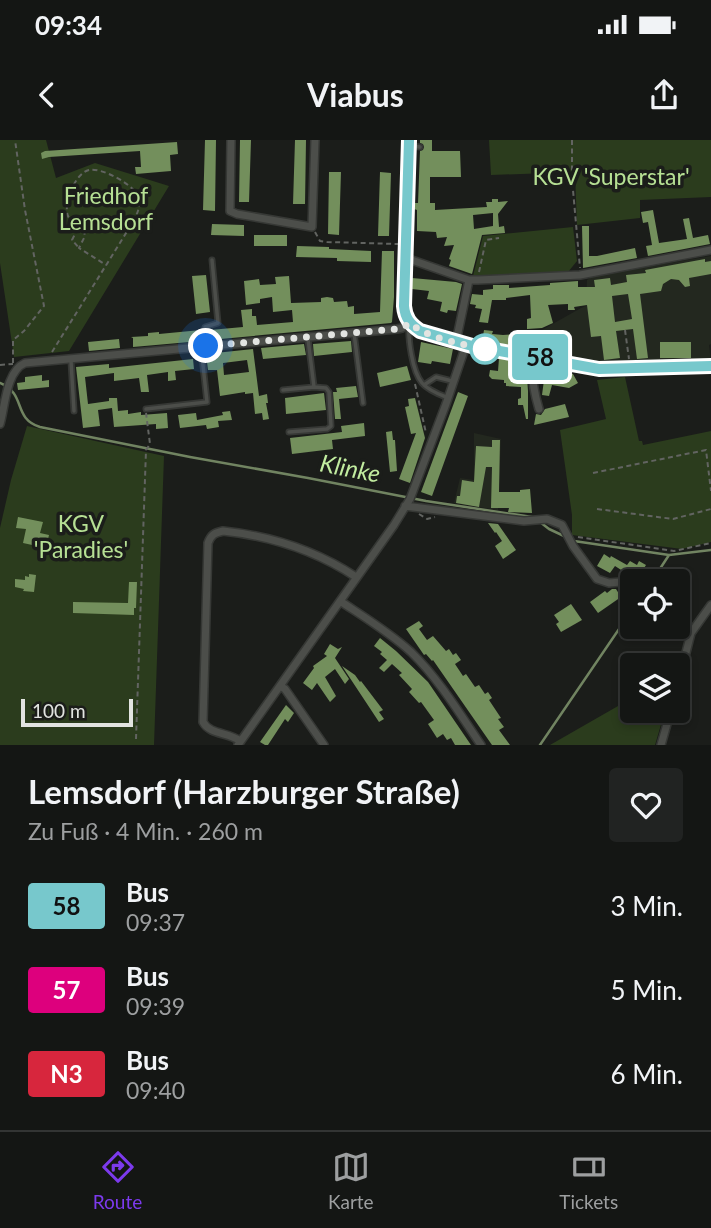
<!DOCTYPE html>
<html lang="de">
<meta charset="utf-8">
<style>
body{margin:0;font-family:Lato,sans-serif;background:#212322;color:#f1f3f6;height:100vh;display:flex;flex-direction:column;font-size:26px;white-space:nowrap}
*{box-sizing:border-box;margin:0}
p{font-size:23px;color:#9d9fa0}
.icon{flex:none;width:38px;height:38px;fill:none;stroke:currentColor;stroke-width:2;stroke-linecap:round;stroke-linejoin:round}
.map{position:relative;height:605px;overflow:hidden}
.side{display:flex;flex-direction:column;background:#141614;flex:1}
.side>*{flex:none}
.badge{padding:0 14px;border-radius:5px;font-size:24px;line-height:46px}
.tools{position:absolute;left:620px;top:429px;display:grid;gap:14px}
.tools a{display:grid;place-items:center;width:70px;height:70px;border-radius:7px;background:#141614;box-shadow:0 4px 10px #0003,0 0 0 2px #333534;font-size:35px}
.scale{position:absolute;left:21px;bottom:18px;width:112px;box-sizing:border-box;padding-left:7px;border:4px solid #e2e4e1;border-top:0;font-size:19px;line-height:24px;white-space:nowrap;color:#e2e4e1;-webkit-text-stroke:5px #1b1d1a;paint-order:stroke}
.you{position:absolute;width:35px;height:35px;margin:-18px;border:5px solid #fff;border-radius:50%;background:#1a73e8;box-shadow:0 0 0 10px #1a73e833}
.map>.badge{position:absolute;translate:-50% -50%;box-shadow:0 0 0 4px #fff}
.round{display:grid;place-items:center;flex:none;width:74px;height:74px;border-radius:7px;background:#212322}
.head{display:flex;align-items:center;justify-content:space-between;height:119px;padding:0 28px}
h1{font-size:33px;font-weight:700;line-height:52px}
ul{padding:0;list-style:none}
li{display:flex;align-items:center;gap:21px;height:84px;padding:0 28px}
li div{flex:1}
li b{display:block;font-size:26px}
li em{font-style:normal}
li .badge{min-width:77px;font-weight:700;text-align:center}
.status{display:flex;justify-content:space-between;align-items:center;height:49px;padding:0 35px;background:#141614;direction:ltr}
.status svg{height:19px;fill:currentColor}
header{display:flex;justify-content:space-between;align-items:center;height:91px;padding:0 28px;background:#141614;font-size:32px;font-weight:700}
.menu{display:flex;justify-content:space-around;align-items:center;height:98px;border-top:2px solid #333534;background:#141614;font-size:19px;color:#9d9fa0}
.menu a{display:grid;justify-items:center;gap:4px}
.menu .selected{color:#7c3aed}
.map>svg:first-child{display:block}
</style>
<div class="status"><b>09:34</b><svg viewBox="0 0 49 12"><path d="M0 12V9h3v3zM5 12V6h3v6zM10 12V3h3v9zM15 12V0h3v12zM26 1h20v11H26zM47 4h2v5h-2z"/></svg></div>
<header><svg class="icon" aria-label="back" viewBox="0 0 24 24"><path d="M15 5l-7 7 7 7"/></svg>Viabus<svg class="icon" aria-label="share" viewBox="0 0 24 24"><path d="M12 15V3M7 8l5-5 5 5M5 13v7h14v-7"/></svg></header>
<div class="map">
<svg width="711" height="605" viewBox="0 0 711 605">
<rect width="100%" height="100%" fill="#1b1d1a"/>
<path fill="#23281f" d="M711 116V204L709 205 711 221 647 222 633 220 605 222 582 220 550 209 533 206V195L581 168 586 166 587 140 593 136Z
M474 293 501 299 498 370 454 363 460 338 474 340Z"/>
<path fill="#2b3c1d" d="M0 0H46L56 38 95 23 169 46 69 211 14 217 0 123Z
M489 0H711V57L640 60V78L577 85 575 32 491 35Z
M573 87 577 121 568 132 473 136 483 96Z
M625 237 639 301H642L643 305 711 291V402L682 409 572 395V375L560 290 606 279 597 240Z
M27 286 164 316 154 605H0V388L11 340Z
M632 558V570L665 571 655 605H550Z"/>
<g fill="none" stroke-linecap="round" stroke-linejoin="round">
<path stroke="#718461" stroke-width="2.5" d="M0 243C27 254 12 278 40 287L190 317 308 338 426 361 532 377
M540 382 549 389 564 396
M574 401 669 415 711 410
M652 441 669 415
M540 605 632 470"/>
</g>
<path fill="#738f5c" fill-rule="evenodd" d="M205 0H216L215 71 203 70Z
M240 0H251L249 62H239Z
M295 0H306L305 64H293Z
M420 0H432V11H460L461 37H430V63H435V70L487 67 486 62H492V59H498V62L508 61 498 74 499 87 504 86 505 93 482 95 472 134 449 126 451 120 449 119 454 105 444 106 447 97 437 98 436 92 417 91V70L414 69 415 63H418L420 11 423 10 424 7 423 4 420 3ZM493 73V86L474 89 473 75Z
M177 2 178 14 170 15 171 31 136 34 135 27H141L140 11 49 17 42 19 41 13 45 11Z
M329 32H341L339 95 328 94Z
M380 32 391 33 389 96H378Z
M653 70 659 103 687 99 683 79 689 78 693 98 708 95 710 104 648 116 646 106 652 105 648 82 643 83 641 72Z
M212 84 244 85V96L211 95Z
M582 86H589V116H597L635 108 637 118 583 128Z
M254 95H287V106H254Z
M297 106 329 107V109L371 111V122L337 121V118L296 117Z
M382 111H394V157L392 182 391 183 210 200V190L243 187 241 170 252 169V176H256L257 185 293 182 292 170 273 172 272 157 260 159V163L246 165 244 141 259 139 260 145 276 144 275 137 289 136 291 163 321 162V158L327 157 333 158 334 162 347 161 348 167 354 166V174L380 172Z
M705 119V122L711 121V134L689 138 690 146 685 147 679 140 671 139 663 144 661 151 640 154 648 218 637 219 633 189 616 191 620 218 604 220 601 196 591 197 587 165 574 167 575 170H568V164L548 165 553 183 542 188 527 189V179L531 178 530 155 506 158V160H492L488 183 479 182 482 169 475 168 476 165 470 164 472 154 483 155V150L493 149V145H509V148L550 145V143L578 141V147H595L594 140 610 138 611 145 627 142 626 135 646 133 645 130ZM628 154 632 179 615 182 612 156Z
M206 135 210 172 196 174 192 136Z
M412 138 456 142 462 144 456 171 448 170 447 173 440 171 442 162 427 159 429 151 412 149Z
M201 190V201L133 207V198L131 197 148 196V193L159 192V194Z
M484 190 493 191 492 194 503 195 529 193 530 206H515L478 200 479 195 483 196Z
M119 199 120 208 89 211 88 202Z
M351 201 352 212 314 216 313 204Z
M421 202 453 209 450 224 432 221 431 224 418 222Z
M660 202H691V218H660Z
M304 204 306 215 263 219 261 208Z
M253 209 259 256 267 254 268 263H266L269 279 263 280 262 273 255 274 253 253 245 254V252L220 256 217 230H208L206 214ZM247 220 249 232 224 235 223 223Z
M499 218 526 223 528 251V279H526L523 265H518V259L521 258V247L506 246V243H504V240L492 239 489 236 490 230 498 231Z
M193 219 194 229 175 231 176 240 168 241V232L147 235 149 252H141L139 238 114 241V233L85 237 88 264 109 261V258H117L118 271 128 270V274L141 272V275L167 273 168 288 156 289V284L114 287 112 268 98 270 100 286 83 288 76 227 109 224V228Z
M407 226 411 240 380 247 377 233Z
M554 230 573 234 578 243 569 248 552 245 549 256 542 255 544 240H547L549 233 554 234Z
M42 235V241L49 240V247L18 250 17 243 25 242V237Z
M356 246 358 257 339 259 341 279H335L333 252H337L336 248Z
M458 252 468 256 432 356 421 352Z
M324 253 326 270 286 274 285 258Z
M415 258 425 298 410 343 399 339 416 293 411 294 405 267 409 266 408 259Z
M565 264 569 277 534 285 536 274 541 275 545 269Z
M230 271 232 280 218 281 219 287 207 289 206 285 180 288 178 275 196 273 197 280 223 275 222 272Z
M364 283 365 296 332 300 333 309 292 314 290 298 342 292 341 286Z
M392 291 393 300H395L397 331 390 332 386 292Z
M492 300H500L499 352H520V350L530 349 532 373 508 372 509 368H491L492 327H486L479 367 456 363 457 356H460L462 340 474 342 476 306 492 307Z
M18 377 43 382 40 393 49 395 46 408 23 403 26 389 16 388Z
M488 383 498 384 516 410 503 419 495 406 502 401 496 392 495 393Z
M604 414 610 418 611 416 627 425 630 421 637 425 639 421 646 425 638 438 632 434V437L615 426 610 433 597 426Z
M29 434 36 435 34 452 23 451 24 449 15 447V439L25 440V436L29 437Z
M129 442H137L136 468H134V475L73 473V462L128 463Z
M612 449H616L621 457 598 473 590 462 605 451 607 453Z
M571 464 582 480 561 492 556 484 559 482 554 475Z
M419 481 423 486 419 489 427 500 433 496 446 511 449 509 453 515 456 513 461 520 455 524 463 536 466 534 475 547 479 545 485 554 488 552 492 558 489 560 501 578 498 579 504 587 499 590 510 605H492L433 520 432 521 426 514 424 515 406 489Z
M380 498 396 511 428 542 471 605H455L451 598 447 600 443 594 437 598 428 584 434 580 421 562 419 563 409 552 412 549 399 535 402 533 392 524 384 532 379 528 387 520 380 514 382 512 374 506Z
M330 504 338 509 342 507 335 518 349 539 345 544 335 529 325 537 336 556 330 562 317 543 312 550 303 543 314 528 313 526 327 516 324 514Z
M342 526 355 535 360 542 361 541 383 570 379 572 384 579 379 582Z
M286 565 294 573 288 582 285 579 268 605H265L260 602Z"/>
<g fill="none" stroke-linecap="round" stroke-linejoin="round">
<g stroke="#363835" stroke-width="7">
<path id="lane" d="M411 6 420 7
M409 184C408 199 412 231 422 243 428 250 438 254 446 257
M354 193 363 263
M206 206 205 187 218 183 212 120
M71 221 74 271
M424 245 436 237 452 241
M283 250 314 247
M146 269 207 262 201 207
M289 292 327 289 331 286 329 252 326 248 314 247 308 199"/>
</g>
<g stroke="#363835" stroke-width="10">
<path id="street" d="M231 0 230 71 237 74 312 87 315 0
M406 118 469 140H478L580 135 711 110
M456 202 469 140
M533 216C530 234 534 252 539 269
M0 284C5 267 6 231 25 223L397 189 402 188 410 183
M405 366 524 381 547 379 562 385 573 406 597 439 609 443 621 442 630 447
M340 461C364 477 389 492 411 512 438 538 460 574 481 605
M280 546 285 549 324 605
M677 548 691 493 711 465
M240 601C228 592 210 595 203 582L208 403C211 395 214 393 223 391 271 396 315 410 356 437
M238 605 394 385 410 359 446 264 466 205
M661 605 671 570"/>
</g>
<g stroke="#363835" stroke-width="13">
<path id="secondary" d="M409 0 404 166C405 178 410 184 420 191L472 206 599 228 711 226"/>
</g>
<path stroke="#626461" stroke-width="2" stroke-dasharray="5 3.5" stroke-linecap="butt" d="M572 0V39L580 128
M78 88 72 100 79 108
M315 92 320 101 327 102 398 104
M479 132 486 100 499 98
M625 190 629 219
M52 212 128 90C133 81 141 71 139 59 137 46 102 27 89 30 75 33 63 64 68 76 71 83 79 87 85 90L84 98 79 108 106 125
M13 223V200L24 191 44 166 25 70 15 0
M0 225 13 224
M415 244 426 293
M593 333 706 310 711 351
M597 369 673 379 711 369
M419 374 427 379 435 377
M578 397 674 411 711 403
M136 599 146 310 150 304 146 273"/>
<use href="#lane" stroke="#4c4e4a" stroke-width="3.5"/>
<use href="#street" stroke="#4c4e4a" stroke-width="7"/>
<use href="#secondary" stroke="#627056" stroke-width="10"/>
</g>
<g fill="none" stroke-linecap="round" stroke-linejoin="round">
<g stroke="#fff" stroke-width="16">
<path id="line" d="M409 0 404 166C405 178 410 184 420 191L472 206 599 229 711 226"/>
</g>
<use href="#line" stroke="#77c8cc" stroke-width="10"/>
<path stroke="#e2e4e1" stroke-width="7" stroke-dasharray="0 12.6" d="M206 206 397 189 402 188 410 183C427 198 462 204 485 209"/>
</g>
<circle fill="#fff" stroke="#77c8cc" stroke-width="3.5" cx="485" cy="209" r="14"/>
<g text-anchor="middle" stroke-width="7" stroke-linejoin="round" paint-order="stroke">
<g font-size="23" fill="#b6e094" stroke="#1b1d1a">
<text x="611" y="45">KGV 'Superstar'</text>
<text x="106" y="64">Friedhof<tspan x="106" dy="26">Lemsdorf</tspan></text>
<text x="81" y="392">KGV<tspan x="81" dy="26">'Paradies'</tspan></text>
</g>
<g font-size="24" font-style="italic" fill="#c2eda0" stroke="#1b1d1a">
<text transform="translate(350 329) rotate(11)" y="8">Klinke</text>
</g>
</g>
</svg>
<div class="tools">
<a><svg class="icon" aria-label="locate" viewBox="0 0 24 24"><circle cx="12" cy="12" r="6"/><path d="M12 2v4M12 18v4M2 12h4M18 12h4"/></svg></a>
<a><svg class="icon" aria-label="layers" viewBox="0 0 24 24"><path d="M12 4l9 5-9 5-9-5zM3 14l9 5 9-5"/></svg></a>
</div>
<div class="scale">100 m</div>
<div class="you" style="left:206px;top:206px"></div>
<b class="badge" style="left:540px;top:217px;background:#77c8cc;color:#111">58</b>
</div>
<section class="side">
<div class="head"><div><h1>Lemsdorf (Harzburger Straße)</h1><p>Zu Fuß · 4 Min. · 260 m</p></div><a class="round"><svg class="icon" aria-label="heart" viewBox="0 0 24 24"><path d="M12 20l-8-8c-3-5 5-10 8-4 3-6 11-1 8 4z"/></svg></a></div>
<ul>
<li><span class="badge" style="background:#77c8cc;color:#111">58</span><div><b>Bus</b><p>09:37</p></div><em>3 Min.</em></li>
<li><span class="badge" style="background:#dd007d;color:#fff">57</span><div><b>Bus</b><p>09:39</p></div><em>5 Min.</em></li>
<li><span class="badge" style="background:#d7263d;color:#fff">N3</span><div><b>Bus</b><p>09:40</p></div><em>6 Min.</em></li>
</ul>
</section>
<nav class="menu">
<a class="selected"><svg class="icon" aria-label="directions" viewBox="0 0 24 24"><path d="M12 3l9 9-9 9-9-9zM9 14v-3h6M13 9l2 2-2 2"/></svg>Route</a>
<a><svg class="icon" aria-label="map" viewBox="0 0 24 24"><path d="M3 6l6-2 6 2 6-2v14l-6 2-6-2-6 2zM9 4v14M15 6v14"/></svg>Karte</a>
<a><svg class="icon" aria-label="tickets" viewBox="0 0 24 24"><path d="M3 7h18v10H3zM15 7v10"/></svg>Tickets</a>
</nav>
